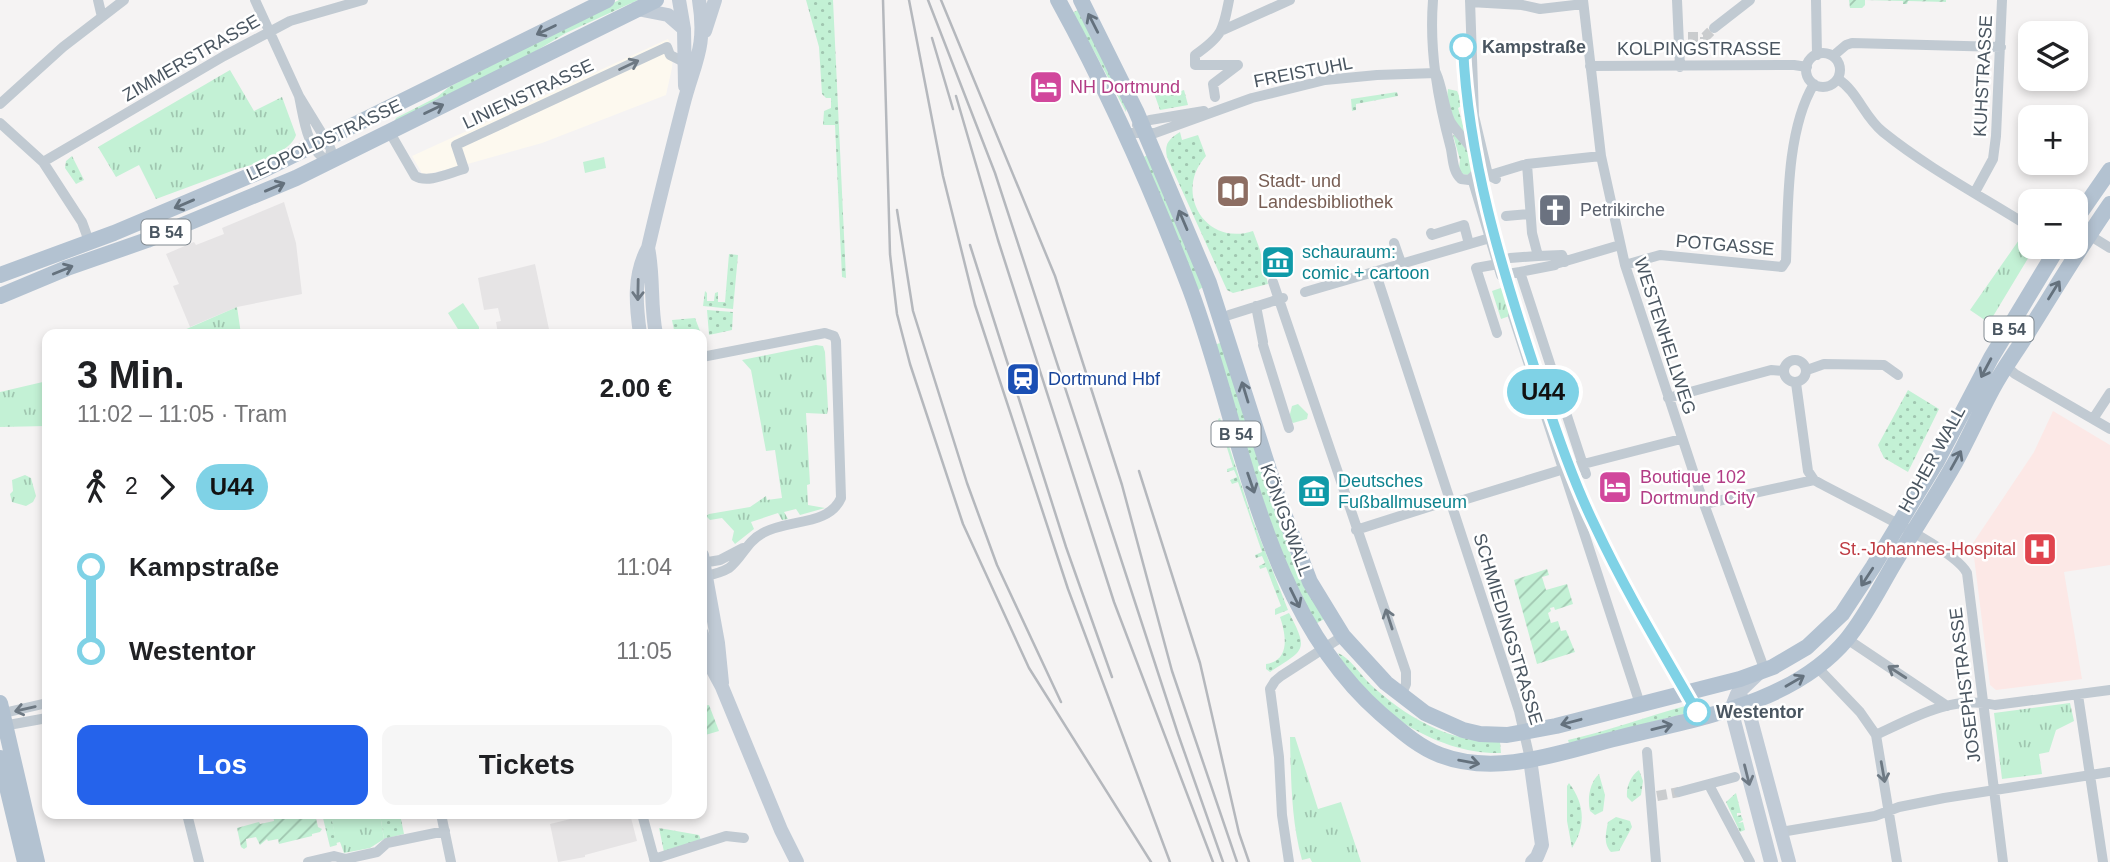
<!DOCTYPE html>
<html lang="de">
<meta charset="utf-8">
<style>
body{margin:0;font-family:Arial,sans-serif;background:#f6f6f6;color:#202124;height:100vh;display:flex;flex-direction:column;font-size:26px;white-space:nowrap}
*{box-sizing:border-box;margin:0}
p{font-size:23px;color:#757577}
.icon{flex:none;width:38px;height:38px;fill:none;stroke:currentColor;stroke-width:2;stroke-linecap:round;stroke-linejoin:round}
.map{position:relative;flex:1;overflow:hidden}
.sheet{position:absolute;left:42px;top:329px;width:665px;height:490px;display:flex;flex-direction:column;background:#fff;border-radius:14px;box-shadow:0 4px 10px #0003}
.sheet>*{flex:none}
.badge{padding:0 14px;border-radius:23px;font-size:24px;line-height:46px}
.tools{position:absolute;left:2018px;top:21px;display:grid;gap:14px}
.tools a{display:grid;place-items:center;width:70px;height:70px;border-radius:14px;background:#fff;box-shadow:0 4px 10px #0003;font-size:35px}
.map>.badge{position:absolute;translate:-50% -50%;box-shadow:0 0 0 4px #fff}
.legs{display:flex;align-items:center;gap:10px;height:77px;padding:0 35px;font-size:23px}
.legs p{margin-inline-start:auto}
.summary{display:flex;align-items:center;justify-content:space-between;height:119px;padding:0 35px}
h1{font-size:38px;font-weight:600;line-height:52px}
.cta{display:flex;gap:14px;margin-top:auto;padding:14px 35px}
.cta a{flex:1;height:80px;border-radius:14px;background:#2563eb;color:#fff;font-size:28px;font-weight:600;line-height:80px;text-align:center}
.cta a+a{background:#f6f6f6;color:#202124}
ul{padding:0 35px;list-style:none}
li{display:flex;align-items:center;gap:24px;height:84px;font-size:26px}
li i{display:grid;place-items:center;width:10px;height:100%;margin:0 9px;background:currentColor}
li i::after{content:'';width:18px;height:18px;margin:-9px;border:5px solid;border-radius:50%;background:#fff}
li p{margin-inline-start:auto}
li:first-child i{background:linear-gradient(#0000 50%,currentColor 0)}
li:last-child i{background:linear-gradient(currentColor 50%,#0000 0)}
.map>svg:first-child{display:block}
</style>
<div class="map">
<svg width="2110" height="862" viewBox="0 0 2110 862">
<defs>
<pattern id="grass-dots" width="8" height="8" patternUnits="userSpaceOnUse" patternTransform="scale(1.75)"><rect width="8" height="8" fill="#c3f1d5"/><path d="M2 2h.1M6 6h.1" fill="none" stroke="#a0c6b0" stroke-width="1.8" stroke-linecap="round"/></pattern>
<pattern id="park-tufts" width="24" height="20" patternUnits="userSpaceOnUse" patternTransform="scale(1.75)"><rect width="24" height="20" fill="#c3f1d5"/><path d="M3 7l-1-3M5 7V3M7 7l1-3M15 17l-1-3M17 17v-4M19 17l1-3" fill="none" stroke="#a0c6b0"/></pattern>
<pattern id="garden-furrows" width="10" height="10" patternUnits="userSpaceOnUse" patternTransform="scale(1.75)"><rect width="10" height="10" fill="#c3f1d5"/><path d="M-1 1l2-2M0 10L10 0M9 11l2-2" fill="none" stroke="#a0c6b0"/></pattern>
</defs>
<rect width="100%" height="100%" fill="#f5f3f3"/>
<path fill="#fdf9ef" d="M668 39 673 51 672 68 666 95 542 143 457 167 423 175 412 156Z"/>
<path fill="#e6e4e5" d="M284 202 296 243 302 294 237 307 190 327 173 286 179 284 166 254 194 242 196 245 224 234 222 228Z
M535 264 550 334H498L496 322 501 321 498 308 484 310 478 278Z
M591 814H630L637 841 585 855V857L558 862 550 824Z"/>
<path fill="#fce8e6" d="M2053 411 2110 445V565L2064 572 2082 679 1996 690 1990 685 1974 557 1965 555 2034 452Z"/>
<path fill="url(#grass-dots)" d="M619 0H638L566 33 529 55 393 124 396 118 437 97 449 87Z
M806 0H833L846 278 842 277 835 125H823L824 111 831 108V98H826L822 94 819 47Z
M1078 10 1126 106V112L1094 51 1070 14Z
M1167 88 1169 95 1184 90 1188 105 1160 110 1154 93Z
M1448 89 1457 91 1463 105 1458 108 1466 136C1455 124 1445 105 1448 89Z
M1397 92 1398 96 1356 104V110L1352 111 1351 99Z
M1180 132 1182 140 1198 135 1206 156C1173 192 1205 247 1253 231L1260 250 1268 284 1233 293 1227 290 1167 157C1164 144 1169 139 1180 132Z
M1453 135H1455L1473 157 1475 168 1468 175 1462 174 1459 169 1460 160Z
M1148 155 1203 287 1197 291 1139 159Z
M72 156 84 180 76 184 65 168 66 161Z
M729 254 738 255 733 309 703 306 705 291 707 293V301H714L715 293 718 292V302H725Z
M707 310 733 312 732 330 709 335Z
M695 318 700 331 690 334H670V331L674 330 672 320Z
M1223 342 1289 550 1302 582 1324 619 1314 625 1279 550 1214 345Z
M1908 390 1939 409 1908 472 1884 458 1878 445Z
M1220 418 1252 518 1288 610 1275 615V609L1281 606 1266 567 1260 569 1259 566 1265 563 1262 556 1256 558 1255 555 1262 552 1238 482 1232 484 1230 480 1237 477 1234 470 1227 472V469L1233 467 1218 419Z
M1289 613C1310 652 1303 650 1270 672L1266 669V664C1292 660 1285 632 1280 617Z
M1338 653C1351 659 1359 673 1369 683 1405 717 1450 743 1500 742L1501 753C1439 755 1365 709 1338 653Z
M1689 705 1691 712 1569 743 1568 740C1609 731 1648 716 1689 705Z
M1639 770 1643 781 1641 795 1632 802 1627 797C1626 787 1631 775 1639 770Z
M1599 774 1605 795 1603 811 1595 815 1590 811C1587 798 1590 782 1599 774Z
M1569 783C1585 804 1586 826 1572 848L1567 821V786Z
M1736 793 1741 813H1737V816L1741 815 1743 820 1738 823 1743 822 1745 830 1740 832 1726 802Z
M322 814H331L337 845 330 847Z
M380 814H400L404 834 384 839Z
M1616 817 1630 821 1632 827 1619 851 1611 852C1603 844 1606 832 1608 822Z
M659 828 699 835 701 840 664 852Z"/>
<path fill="url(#park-tufts)" d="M230 70 254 111 282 97 296 135C291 152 254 165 237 169L156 199 139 165 116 177 98 147Z
M2019 240 2030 255 1989 323 1970 310Z
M1515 283 1524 311 1501 319 1492 291Z
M237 307 241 334H175Z
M816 345 823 346 825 352 828 409 827 414 806 413 810 484 807 485 808 505 825 508 800 515 796 509 784 512 788 519 782 520 778 513 751 522 754 529 735 544 732 540 734 531 722 518 710 520 706 516 709 514 750 507 766 496 767 500 782 498 775 450 766 451 751 370 742 360Z
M47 381V426L0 427V392Z
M25 475 31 478 36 496 33 502 26 506 12 502 10 494 13 491 12 480Z
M2070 703 2074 721 2056 730 2049 752 2039 754 2042 774 2002 779 1994 713Z
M1290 737H1295L1318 809 1341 802 1361 862H1312L1310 858 1302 860C1291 820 1291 778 1290 737Z
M331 814H380L384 839 370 848 344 853 340 842 336 843Z"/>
<path fill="url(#garden-furrows)" d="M1849 0H1946V2L1908 1 1907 4H1903V1L1865 0V5L1862 8H1850Z
M1547 569 1549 575 1542 577 1546 590 1567 584 1573 604 1555 610 1554 607 1550 608 1551 611 1548 613 1551 623 1558 621 1561 631 1566 630 1575 652 1537 664 1514 580Z
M709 705 719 731 702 736V706Z
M273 814H315L318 827 322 829 320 832 312 834V836L279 844 278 839 268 841 267 839 260 845 256 837 246 839 247 847 244 849 241 847 237 828 259 822 260 824 274 821Z"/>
<path fill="#c3f1d5" d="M604 157 606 168 585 173 583 162Z
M463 303 479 327V330L471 334H461L448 313Z
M1298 404 1308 414 1307 419 1293 423 1289 418 1292 406Z"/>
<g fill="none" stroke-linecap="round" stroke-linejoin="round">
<path stroke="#caccce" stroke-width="10" stroke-dasharray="10 5" stroke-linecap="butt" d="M1688 37H1705L1714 28
M1705 54V37
M1657 796 1679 792"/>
<path stroke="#c1cad2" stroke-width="10" d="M98 0 102 17
M255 0 299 96 329 145 331 150 329 162C306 149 304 119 299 96
M1229 0C1223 31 1222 36 1195 55V65H1238
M1433 0C1429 51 1438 100 1451 149 1453 160 1453 172 1461 179L1469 180C1495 162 1458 137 1450 121 1443 105 1443 89 1436 73
M1470 0 1474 116 1488 175 1496 179
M1583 0 1601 156 1625 265 1704 504 1765 671
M1677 0 1680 67
M1816 0 1817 55
M1470 2 1522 5 1540 9 1583 4
M1714 28 1750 0
M1223 30 1290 0
M1806 70a17 17 0 1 1 34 0a17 17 0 1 1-34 0Z
M1833 56 1846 45 1852 43 2001 47
M1590 66 1794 65 1807 67
M1838 79C1858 92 1864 117 1883 132 1929 169 1981 196 2030 227
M1215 97 1213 84 1238 65
M0 104 63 47 124 0
M0 123 43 162 82 222 90 244
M1137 125 1150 120 1204 111
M389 131 415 176C428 184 449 173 464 169L456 145 667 47 670 55 686 63
M1123 133H1155L1252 98 1325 80 1377 75 1436 73
M43 162 224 56 290 21 363 0
M1487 176 1523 165
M1472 178 1501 275 1520 272 1586 474
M1975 192 1993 159 1996 136 2002 0
M1506 216 1530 214
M1431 233 1432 235 1464 225 1469 244
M2089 235 2110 248
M1394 243 1401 263
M1538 256 1562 255 1565 262
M1510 258 1538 256 1532 233 1527 164 1601 156
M1559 263 1620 245
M1625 265 1660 255 1782 267 1786 261C1788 208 1786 130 1814 84
M1375 271 1519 711 1530 759
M1520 272 1555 265
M1273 282 1406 672V684L1401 696
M1305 292 1490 238
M1256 306 1263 342
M1229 315 1283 298
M1513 316 1640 704
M1497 333 1476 268 1498 264
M1263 345 1289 428
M702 357 825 333 834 336 836 341 841 498C829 526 788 519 763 533 747 541 742 558 729 568 721 573 711 575 702 577
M1784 371a11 11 0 1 1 22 0a11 11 0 1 1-22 0Z
M2007 367 2015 374 2110 429
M1807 370 1824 364 1884 365 1898 375
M1796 383 1808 471 1814 480C1845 498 1954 547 1967 573L2003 862
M1668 398 1771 370 1784 371
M2093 419 2110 393
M1704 504 1814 480
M1356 530 1444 502 1460 501 1564 469 1681 439
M702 563 720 560 743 548
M1847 639 1947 706
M1817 667 1860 712 1876 735 1897 862
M2078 695 2103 862
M0 714 47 703
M3 726 47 718
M1876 735C1914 717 1952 695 1995 705L2110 690
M1647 752 1656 862
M1709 785 1750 862
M1679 792 1735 777
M187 814 199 862
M441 814 451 862
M642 814 655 862
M1781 832 1875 816 1899 807 1944 798 2110 772
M654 859 726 836 744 838
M308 862 334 856 346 859 377 852 387 843 445 831
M1289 862 1282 815 1279 757 1270 689 1275 681 1281 676 1343 636"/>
<path stroke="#c1cbd6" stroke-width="14" d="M679 0 684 29 685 86
M637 9 668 15 684 29
M705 31 715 0
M648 248C654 276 650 305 656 334
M640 334C636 305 633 275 648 248 659 200 671 153 683 106 694 62 707 49 699 0
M702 555 718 643 722 683
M702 634 708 661 722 687 781 830 797 862
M1759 673 1737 694 1731 709 1771 862
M1740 696 1746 704 1750 716 1789 862
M1530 759 1542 845 1537 857 1532 862"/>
<path stroke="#b3c2d1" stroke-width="16" d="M1058 0C1108 91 1153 192 1190 289 1243 430 1261 609 1381 714 1400 730 1417 746 1440 755 1498 777 1561 752 1618 738 1696 718 1792 705 1847 639 1866 616 1880 587 1895 562 1915 528 1937 495 1956 461 1969 437 1980 412 1993 388 2003 369 2016 352 2027 334 2054 291 2080 247 2110 204
M1081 0 1136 111 1209 283 1278 498 1310 582 1343 636 1386 683 1425 713 1463 730 1480 734 1507 735 1556 726 1740 679 1773 667 1807 647 1842 614 1873 567 1937 461 1991 358 2058 247
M2076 219 2110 170
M0 275 114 233 261 171 607 0
M0 296 67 268 147 240 296 178 656 0
M0 703 37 862
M0 758 25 862"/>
<path stroke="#b5b8bd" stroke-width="2.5" d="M883 0 890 254 897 314 910 364 963 524 1029 668 1151 862
M909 0 943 176 975 305 1068 589 1170 862
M928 0 995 173 1178 734 1223 862
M941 0 1055 276 1122 485 1172 671 1237 862
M932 38 953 109
M956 96 998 240 1114 602 1213 862
M897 210 913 311 967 483 997 565 1061 702
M970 245 1066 547 1112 677
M1139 471 1200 663 1239 833 1249 862"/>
</g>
<defs><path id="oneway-shaft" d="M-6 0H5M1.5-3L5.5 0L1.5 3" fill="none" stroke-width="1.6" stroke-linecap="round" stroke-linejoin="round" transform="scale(1.75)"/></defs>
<g stroke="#64717d">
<use href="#oneway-shaft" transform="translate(1093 23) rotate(-117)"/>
<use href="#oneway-shaft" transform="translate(546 30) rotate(154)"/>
<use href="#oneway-shaft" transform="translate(434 109) rotate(-26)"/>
<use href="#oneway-shaft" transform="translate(275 187) rotate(-23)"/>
<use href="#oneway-shaft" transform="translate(184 204) rotate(157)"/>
<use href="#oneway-shaft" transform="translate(1183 220) rotate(-113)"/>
<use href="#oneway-shaft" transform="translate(63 270) rotate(-22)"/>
<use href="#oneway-shaft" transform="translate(2054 290) rotate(-58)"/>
<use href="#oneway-shaft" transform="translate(1986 368) rotate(118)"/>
<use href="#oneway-shaft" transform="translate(1245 392) rotate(-107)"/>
<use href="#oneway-shaft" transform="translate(1956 460) rotate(-61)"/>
<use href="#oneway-shaft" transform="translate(1251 483) rotate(71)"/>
<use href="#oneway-shaft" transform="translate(1867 577) rotate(123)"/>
<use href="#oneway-shaft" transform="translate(1295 598) rotate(64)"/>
<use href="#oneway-shaft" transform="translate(1795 681) rotate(-30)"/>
<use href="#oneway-shaft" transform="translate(1571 722) rotate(165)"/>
<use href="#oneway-shaft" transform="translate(1662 727) rotate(-14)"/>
<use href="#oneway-shaft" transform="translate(1469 762) rotate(10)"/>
</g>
<g stroke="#6e7983">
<use href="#oneway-shaft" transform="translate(629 65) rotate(-25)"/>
<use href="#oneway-shaft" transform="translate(1389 619) rotate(-108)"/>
<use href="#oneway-shaft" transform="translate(1897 672) rotate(-147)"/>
<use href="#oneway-shaft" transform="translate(25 709) rotate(167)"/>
<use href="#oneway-shaft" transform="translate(1883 772) rotate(80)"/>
</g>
<g stroke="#6e7984">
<use href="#oneway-shaft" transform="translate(638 290) rotate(91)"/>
<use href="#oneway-shaft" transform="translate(1747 775) rotate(76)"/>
</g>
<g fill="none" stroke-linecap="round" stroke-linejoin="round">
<g stroke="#fff" stroke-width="16">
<path id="line-1" d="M1463 47C1468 158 1501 267 1536 372 1554 424 1571 477 1595 526 1625 590 1662 651 1697 712"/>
</g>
<use href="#line-1" stroke="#7fd2e6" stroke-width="10"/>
</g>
<defs>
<g id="hotel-square" transform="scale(1.75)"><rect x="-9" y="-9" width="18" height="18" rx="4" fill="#d1479c" stroke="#fff"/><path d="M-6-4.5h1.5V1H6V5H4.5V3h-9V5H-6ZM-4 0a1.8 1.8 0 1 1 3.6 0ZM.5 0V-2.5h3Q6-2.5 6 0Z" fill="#fff"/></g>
<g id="library-square" transform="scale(1.75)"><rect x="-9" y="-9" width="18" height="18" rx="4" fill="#8d6e63" stroke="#fff"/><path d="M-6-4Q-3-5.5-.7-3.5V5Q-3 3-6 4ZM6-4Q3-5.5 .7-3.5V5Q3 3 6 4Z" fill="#fff"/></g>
<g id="church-square" transform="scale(1.75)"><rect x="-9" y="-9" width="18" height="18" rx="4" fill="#6b7280" stroke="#fff"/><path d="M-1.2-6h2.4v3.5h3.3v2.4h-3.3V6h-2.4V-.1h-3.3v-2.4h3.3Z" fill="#fff"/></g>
<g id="museum-square" transform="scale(1.75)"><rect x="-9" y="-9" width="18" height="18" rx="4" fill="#0f9aa8" stroke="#fff"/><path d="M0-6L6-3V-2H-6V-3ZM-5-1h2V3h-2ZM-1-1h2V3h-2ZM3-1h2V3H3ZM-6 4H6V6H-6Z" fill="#fff"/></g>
<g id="station-square" transform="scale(1.75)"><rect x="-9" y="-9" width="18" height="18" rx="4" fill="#1a4fb4" stroke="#fff"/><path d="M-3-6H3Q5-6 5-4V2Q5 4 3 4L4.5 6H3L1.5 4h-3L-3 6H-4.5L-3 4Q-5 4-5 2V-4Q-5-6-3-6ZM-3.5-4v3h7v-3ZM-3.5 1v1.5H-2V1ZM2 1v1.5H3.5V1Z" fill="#fff"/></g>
<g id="hospital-square" transform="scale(1.75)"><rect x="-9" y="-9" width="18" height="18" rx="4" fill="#e0444e" stroke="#fff"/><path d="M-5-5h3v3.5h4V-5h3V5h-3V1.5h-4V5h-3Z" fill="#fff"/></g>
</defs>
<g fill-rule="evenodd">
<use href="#hotel-square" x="1046" y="87"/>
<use href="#library-square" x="1233" y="191"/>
<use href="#church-square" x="1555" y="210"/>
<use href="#museum-square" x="1278" y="262"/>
<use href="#station-square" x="1023" y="379"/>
<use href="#hotel-square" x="1615" y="487"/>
<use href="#museum-square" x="1314" y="491"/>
<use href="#hospital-square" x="2040" y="549"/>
</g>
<g fill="#fff" stroke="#7fd2e6" stroke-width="3.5">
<circle cx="1463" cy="47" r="12"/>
<circle cx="1697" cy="712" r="12"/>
</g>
<g text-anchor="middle" stroke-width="5" stroke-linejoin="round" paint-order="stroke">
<g fill="#fff" stroke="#808990" stroke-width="2">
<rect x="141.5" y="219.5" width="49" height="25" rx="5"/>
<rect x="1984.5" y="316.5" width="49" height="25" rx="5"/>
<rect x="1211.5" y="421.5" width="49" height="25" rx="5"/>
</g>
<g font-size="16" font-weight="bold" fill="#4a5661">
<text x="166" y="238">B 54</text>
<text x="2009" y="335">B 54</text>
<text x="1236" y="440">B 54</text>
</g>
<g font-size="18" font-weight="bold" fill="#4a5661" stroke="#fff" text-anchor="start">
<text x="1482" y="53">Kampstraße</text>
<text x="1716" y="718">Westentor</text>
</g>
<g font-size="18" fill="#4a5661" stroke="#fff">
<text x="1699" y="55">KOLPINGSTRASSE</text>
<text transform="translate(191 58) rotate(-30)" y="6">ZIMMERSTRASSE</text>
<text transform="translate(1303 72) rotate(-11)" y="6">FREISTUHL</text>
<text transform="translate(1983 76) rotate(-87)" y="6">KUHSTRASSE</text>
<text transform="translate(528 94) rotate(-25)" y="6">LINIENSTRASSE</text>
<text transform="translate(324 140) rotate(-25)" y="6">LEOPOLDSTRASSE</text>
<text transform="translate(1725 245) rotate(5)" y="6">POTGASSE</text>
<text transform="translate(1665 336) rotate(72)" y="6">WESTENHELLWEG</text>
<text transform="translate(1932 459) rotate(-61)" y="6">HOHER WALL</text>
<text transform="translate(1286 520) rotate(70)" y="6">KÖNIGSWALL</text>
<text transform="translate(1508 629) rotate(73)" y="6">SCHMIEDINGSTRASSE</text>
<text transform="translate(1965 685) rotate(-97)" y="6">JOSEPHSTRASSE</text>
</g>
<g font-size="18" fill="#b23c85" stroke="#fff" text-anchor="start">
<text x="1070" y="93">NH Dortmund</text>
<text x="1640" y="483">Boutique 102<tspan x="1640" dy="21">Dortmund City</tspan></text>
</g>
<g font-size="18" fill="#785e54" stroke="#fff" text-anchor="start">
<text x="1258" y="187">Stadt- und<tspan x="1258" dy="21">Landesbibliothek</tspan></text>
</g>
<g font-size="18" fill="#5b616d" stroke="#fff" text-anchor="start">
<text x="1580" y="216">Petrikirche</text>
</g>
<g font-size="18" fill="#0d838f" stroke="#fff" text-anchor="start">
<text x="1302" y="258">schauraum:<tspan x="1302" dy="21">comic + cartoon</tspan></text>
<text x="1338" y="487">Deutsches<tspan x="1338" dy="21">Fußballmuseum</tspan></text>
</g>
<g font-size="18" fill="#164399" stroke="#fff" text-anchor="start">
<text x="1048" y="385">Dortmund Hbf</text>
</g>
<g font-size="18" fill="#be3a42" stroke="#fff" text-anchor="end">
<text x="2016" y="555">St.-Johannes-Hospital</text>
</g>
</g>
</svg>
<div class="tools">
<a><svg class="icon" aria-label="layers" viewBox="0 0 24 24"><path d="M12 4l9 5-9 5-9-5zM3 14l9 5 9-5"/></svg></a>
<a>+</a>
<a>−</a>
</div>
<b class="badge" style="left:1543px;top:392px;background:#7fd2e6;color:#111">U44</b>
<section class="sheet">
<div class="summary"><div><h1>3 Min.</h1><p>11:02 – 11:05 · Tram</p></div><b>2.00 €</b></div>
<div class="legs"><svg class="icon" aria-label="walk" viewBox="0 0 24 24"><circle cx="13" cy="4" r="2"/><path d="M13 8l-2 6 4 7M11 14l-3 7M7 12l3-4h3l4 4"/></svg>2<svg class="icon" aria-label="forward" viewBox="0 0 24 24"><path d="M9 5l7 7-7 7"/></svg><b class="badge" style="background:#7fd2e6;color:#111">U44</b></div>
<ul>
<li><i style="color:#7fd2e6"></i><b>Kampstraße</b><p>11:04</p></li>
<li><i style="color:#7fd2e6"></i><b>Westentor</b><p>11:05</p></li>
</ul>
<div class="cta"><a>Los</a><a>Tickets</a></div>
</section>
</div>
